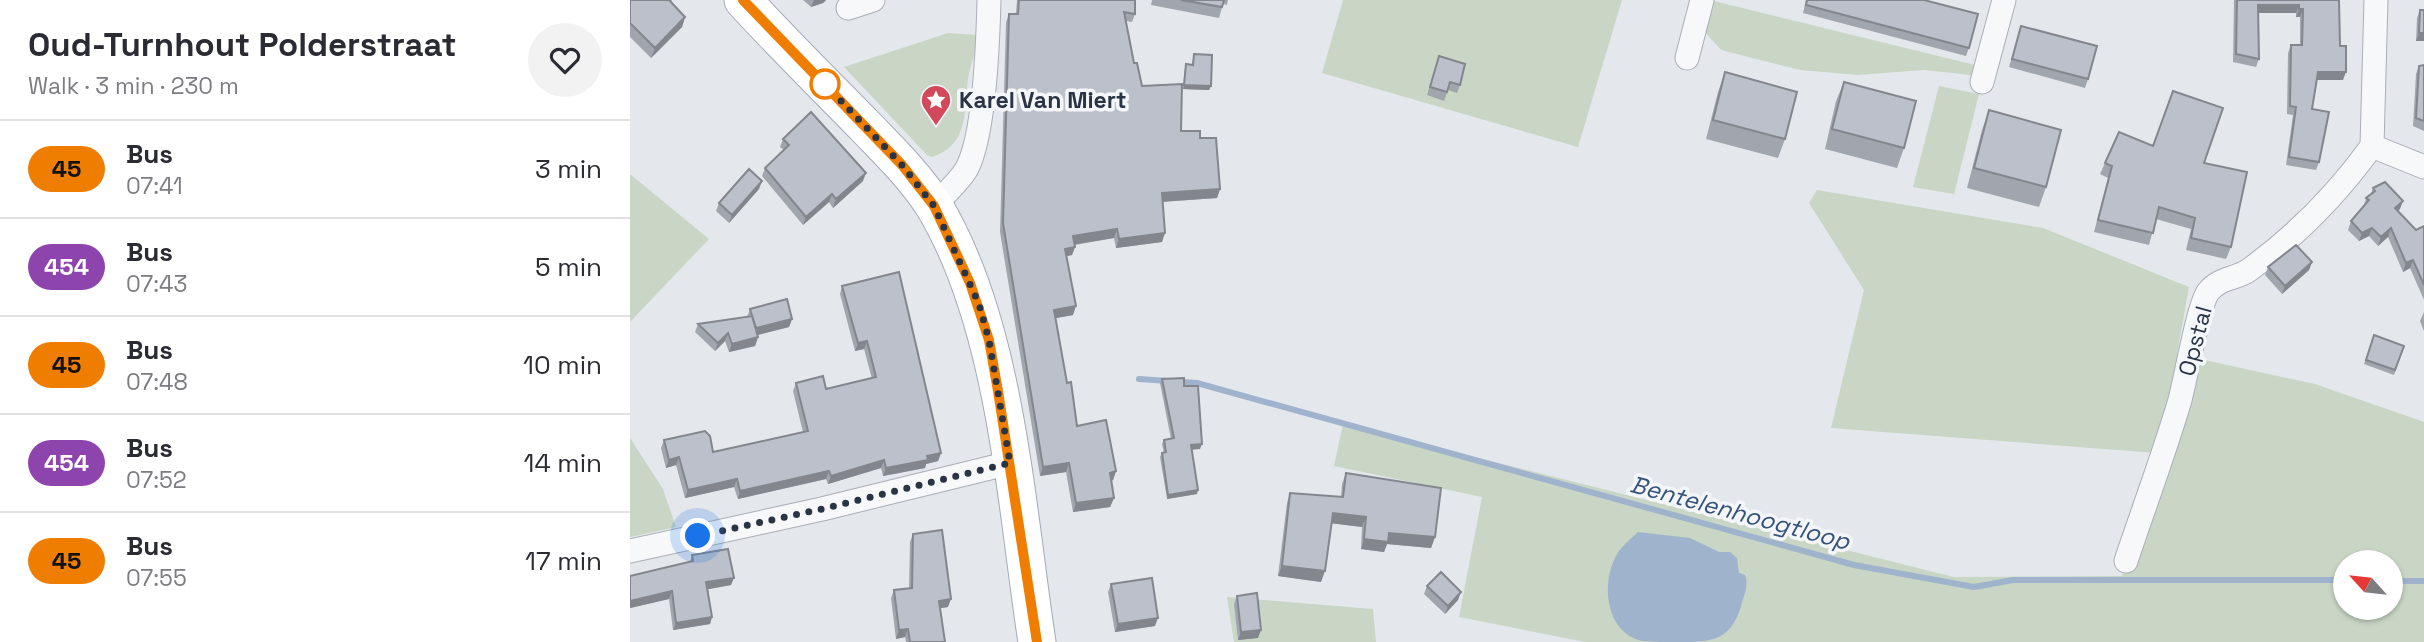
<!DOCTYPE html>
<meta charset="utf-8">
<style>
body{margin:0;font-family:"Space Grotesk",sans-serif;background:#f2f2f3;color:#2b2b33;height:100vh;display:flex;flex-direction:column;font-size:26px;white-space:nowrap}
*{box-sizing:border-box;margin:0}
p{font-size:23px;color:#7c7c81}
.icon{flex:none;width:38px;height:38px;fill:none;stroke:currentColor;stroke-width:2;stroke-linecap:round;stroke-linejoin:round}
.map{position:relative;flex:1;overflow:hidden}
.panel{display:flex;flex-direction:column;background:#fff;width:630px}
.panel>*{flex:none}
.badge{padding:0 14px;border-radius:23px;font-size:24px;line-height:46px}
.needle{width:46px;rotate:297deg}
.buttons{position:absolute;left:1703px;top:550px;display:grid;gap:14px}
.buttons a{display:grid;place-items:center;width:70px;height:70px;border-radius:50%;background:#fff;box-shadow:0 2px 5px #0004;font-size:35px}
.you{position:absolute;width:35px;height:35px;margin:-18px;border:5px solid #fff;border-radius:50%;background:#1a73e8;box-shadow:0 0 0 10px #1a73e833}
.map>.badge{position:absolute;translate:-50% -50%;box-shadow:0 0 0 4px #fff}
.round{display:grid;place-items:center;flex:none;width:74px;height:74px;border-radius:37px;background:#f2f2f3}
.summary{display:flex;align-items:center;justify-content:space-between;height:119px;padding:0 28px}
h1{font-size:33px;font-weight:600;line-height:52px}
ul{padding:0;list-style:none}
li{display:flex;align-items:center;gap:21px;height:98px;padding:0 28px;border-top:2px solid #e1e1e2}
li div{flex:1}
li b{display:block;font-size:26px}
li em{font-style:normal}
li .badge{min-width:77px;font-weight:700;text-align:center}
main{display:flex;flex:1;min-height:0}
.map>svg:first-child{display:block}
</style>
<main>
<section class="panel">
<div class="summary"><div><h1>Oud-Turnhout Polderstraat</h1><p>Walk · 3 min · 230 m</p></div><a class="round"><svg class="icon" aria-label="heart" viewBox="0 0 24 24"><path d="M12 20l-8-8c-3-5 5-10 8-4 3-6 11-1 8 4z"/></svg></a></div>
<ul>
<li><span class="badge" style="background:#ef7d00;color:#111">45</span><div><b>Bus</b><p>07:41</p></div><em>3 min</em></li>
<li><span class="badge" style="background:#8e44ad;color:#fff">454</span><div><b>Bus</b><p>07:43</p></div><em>5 min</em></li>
<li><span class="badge" style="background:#ef7d00;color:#111">45</span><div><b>Bus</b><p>07:48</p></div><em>10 min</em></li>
<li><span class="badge" style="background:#8e44ad;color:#fff">454</span><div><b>Bus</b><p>07:52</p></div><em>14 min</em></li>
<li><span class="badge" style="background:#ef7d00;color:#111">45</span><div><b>Bus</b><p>07:55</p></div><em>17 min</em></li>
</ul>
</section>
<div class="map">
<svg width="1794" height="642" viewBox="0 0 1794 642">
<rect width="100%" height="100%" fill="#e4e7ec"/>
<path fill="#c9d6c5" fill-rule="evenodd" d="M713 0H992L948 147 692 73Z
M1084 1 1345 65 1341 75 1294 70 1228 75 1170 70 1091 50 1075 32Z
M318 33 347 35C347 48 342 61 339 73 333 106 342 144 302 157L297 155 214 67Z
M1309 86 1349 94 1324 194 1283 187Z
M0 174 79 239 0 322Z
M1187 190 1413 228 1559 287 1547 354 1685 384 1794 422V642H955L829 617 852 497 704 466 713 424 1324 577 1492 576 1526 453 1201 428 1234 290 1179 203ZM1715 562H1760V607H1715Z
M0 438 33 489 46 527 0 537Z
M597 597 743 609 746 642H604Z"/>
<path fill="#9fb4cc" d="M1008 532 1060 538 1089 552H1100L1107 558 1109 573 1115 575C1119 585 1114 595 1111 606 1101 641 1081 642 1049 642 1038 642 1023 642 1012 641 974 632 970 579 989 551 994 544 1002 538 1008 532Z"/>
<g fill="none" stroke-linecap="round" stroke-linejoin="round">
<path stroke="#9fb4cc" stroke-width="6" d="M509 379 567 383 1224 565 1344 587 1383 580H1715
M1760 581H1794"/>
<g stroke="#a9aeb7" stroke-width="25">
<path id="minor" d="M1746 0 1742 146 1794 167
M218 8 243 0
M1057 58 1072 0
M1352 82 1374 0
M304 207C313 195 328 183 336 170 355 137 358 40 359 0
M0 551 192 509 380 463
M1496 561C1514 507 1534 454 1550 400 1556 377 1568 307 1578 292 1590 277 1607 279 1619 270 1666 236 1708 193 1742 146"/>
</g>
<g stroke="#a3abb8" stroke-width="39">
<path id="primary" d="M113 0C152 43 194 84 235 126 259 151 285 176 304 206 376 326 386 505 407 642"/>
</g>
<use href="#minor" stroke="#f7f8fa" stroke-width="23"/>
<use href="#primary" stroke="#fff" stroke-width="37"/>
</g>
<path fill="#a1a5ae" d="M0 0H42L41 2 55 17 52 27 21 58 0 37Z
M173 0H196L193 3 181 7Z
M387 0H505V14L502 22 496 21 504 63 512 86 551 131 570 138 590 189 587 198 532 202V242L486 248 484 238 445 245V247L442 255 437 256 443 315 426 318 437 383 447 426 486 471 483 480 481 481 484 498 480 507 443 512 436 472 410 476 370 232 376 22 379 14H386Z
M522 0H598L597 5 593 4 589 18 521 5Z
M1176 0H1294L1339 48 1336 56 1173 13Z
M1604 0H1709L1710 46 1713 80H1687L1682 109 1689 162 1686 170 1656 165 1663 115 1657 114 1658 53 1661 45H1670V17H1666V13H1628L1629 59 1626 67 1603 62Z
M1790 10 1794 41H1786L1787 18Z
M1391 26 1458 79 1455 88 1379 67Z
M564 54 581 86 579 90 553 89 555 68 556 64 562 65Z
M809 56 830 85 827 93 818 90 814 101 797 95Z
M1794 65V131L1783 126 1786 74 1789 66Z
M1095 72 1155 139 1148 158 1076 139 1088 92Z
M1214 82 1274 148 1267 168 1195 149 1206 101Z
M1359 110 1416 187 1409 207 1337 188 1352 130Z
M153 139 233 181 203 208 199 202 173 225 132 176 135 168 154 150 150 147Z
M1523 146 1574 163 1601 247 1596 259 1556 250 1561 229 1526 219 1519 245 1464 232 1478 178 1470 174 1475 163Z
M1743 188 1770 209 1768 211 1786 230 1794 226V300L1780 268 1773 272 1758 237 1748 246 1739 236 1729 241 1718 230 1721 221 1734 206 1736 198 1741 194Z
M129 189 99 223 86 211 89 203Z
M1682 262 1679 270 1652 294 1635 275 1638 267Z
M212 286 311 453 308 461 296 464 295 468 253 476 251 468 198 484 196 479 108 499 104 487 55 498 46 465 36 468 31 448 34 440 83 452 173 432 163 391 166 383 196 389 242 379 234 349 225 351 210 294Z
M120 309 162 319 159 327 128 335V337L125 346 99 352 95 341 85 351 65 332 68 324 117 317Z
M1794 312V331L1790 321Z
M1744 335 1774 346 1764 375 1734 364Z
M532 379 554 386 570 449H562L567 494 537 499 530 457 532 453H534L532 444 534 440 541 439 530 383Z
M716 473 805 537 801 548 757 544 754 552 731 549 732 527 702 523 691 582 648 576 657 503 660 493 711 497 712 484Z
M283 534 318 607 310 608 315 642H276L275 637 266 639 261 598 264 590 279 588 280 542Z
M62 555 101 585 78 589 82 617 80 624 43 630 39 599 0 608V576L60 562Z
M481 584 525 626 485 632 478 592Z
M797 586 828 600 815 614 794 594Z
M607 596 628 638 608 640 604 604Z"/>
<path fill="#83868d" d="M184 0H196L193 3 181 7Z
M1628 5H1669L1666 13H1625Z
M1669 9H1673L1670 17H1666Z
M55 17 52 27 21 58 25 48Z
M1789 33H1794V41H1786Z
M1688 72H1716L1713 80H1685Z
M554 85 581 86 579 90 553 89Z
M236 173 233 181 203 208 206 199Z
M132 181 129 189 99 223 102 215Z
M590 189 587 198 528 202 532 193Z
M202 194 199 202 173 225 176 217Z
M1773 201 1770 209 1762 216 1765 208Z
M1742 228 1739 236 1729 241 1732 233Z
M1761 228 1758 237 1748 246 1751 237Z
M487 229 484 238 440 245 443 236Z
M535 233 532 242 486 248 489 239Z
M445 247 442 255 432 257 435 249Z
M1783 260 1780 268 1773 272 1776 263Z
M1682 262 1679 270 1652 294 1655 286Z
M446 306 443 315 421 319 424 310Z
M162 319 159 327 123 336 126 328Z
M98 333 95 341 85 351 88 343Z
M128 337 125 346 99 352 102 344Z
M237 341 234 349 225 351 228 343Z
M572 444 570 449 560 450 561 445Z
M311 453 308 461 296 464 295 468 253 476 256 468Z
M49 457 46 465 36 468 39 460Z
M254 460 251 468 198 484 201 476Z
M439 463 436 472 410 476 413 467Z
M199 471 196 479 108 499 110 491Z
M486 471 483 480 477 482 480 473Z
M107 479 104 487 55 498 58 490Z
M568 490 567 494 537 499 538 495Z
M484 498 480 507 443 512 446 503Z
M703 513 736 517 732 527 699 523Z
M759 533 805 537 801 548 757 544 754 552 731 549 734 539Z
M652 566 695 571 691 582 648 576Z
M104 578 101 585 74 590 76 582Z
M42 591 39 599 0 608V601Z
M831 592 828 600 815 614 818 606Z
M321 599 318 607 306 609 309 601Z
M82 617 80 624 43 630 46 623Z
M528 618 525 626 485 632 488 624Z
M278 629 275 637 266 639 269 630Z
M631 630 628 638 608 640 611 632Z"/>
<path fill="#bbc0ca" stroke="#83868d" stroke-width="2" d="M0 0H40V1L55 17 25 48 0 23Z
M389 0H505V14L494 12 504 63H507L512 86 552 84 551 131H570V138H586L590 189 532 193 535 233 489 239 487 229 443 236 445 247 435 249 446 306 424 310 437 383 441 382 447 426 476 420 486 471 480 473 484 498 446 503 439 463 413 467 373 223 379 14H388Z
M551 0H594L592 7Z
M1177 0H1294L1348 14 1339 48 1176 5Z
M1607 0H1709L1710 46H1716V72H1688L1682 109 1699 112 1689 162 1659 157 1666 107 1660 106 1661 45H1672L1673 9H1669V5H1628L1629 59 1606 54Z
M1790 10H1794V33H1789Z
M1391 26 1467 46 1458 79 1382 59Z
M564 54 582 55 581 86 554 85 556 64 563 65Z
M809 56 835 64 830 85 820 82 817 92 800 87Z
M1794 65V121L1786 118 1789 66Z
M1095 72 1167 92 1155 139 1083 120Z
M1214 82 1286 101 1274 148 1202 129Z
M1543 91 1593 108 1574 163 1617 172 1601 247 1561 238 1565 218 1529 207 1523 233 1468 220 1482 166 1475 163 1489 132 1523 146Z
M1359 110 1431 130 1416 187 1344 168Z
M181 112 236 173 206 199 202 194 176 217 135 168 159 145 153 139Z
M119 169 132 181 102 215 89 203Z
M1755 182 1773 201 1765 208 1786 230 1794 226V285L1783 260 1776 263 1761 228 1751 237 1742 228 1732 233 1721 221 1739 200 1736 198 1745 191 1743 188Z
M1666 245 1682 262 1655 286 1638 267Z
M269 272 311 453 297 456 298 460 256 468 254 460 201 476 199 471 110 491 107 479 58 490 49 457 39 460 34 440 75 431 80 436 83 452 178 431 166 383 193 376 196 389 246 377 237 341 228 343 212 286Z
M157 299 162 319 126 328 120 309Z
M122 316 128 337 102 344 98 333 88 343 68 324Z
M1744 335 1774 346 1765 370 1736 360Z
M554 378V386H568L572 444 561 445 568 490 538 495 532 453 536 452 534 440 544 438 532 379Z
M716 473 811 488 805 537 759 533 758 542 734 539 736 517 703 513 695 571 652 566 660 493 713 497Z
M312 530 321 599 309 601 315 642H280L278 629 269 630 264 590 282 588 283 534Z
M98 549 104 578 76 582 82 617 46 623 42 591 0 601V576L63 561 62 555Z
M811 572 831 592 818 606 797 586Z
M522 578 528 618 488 624 481 584Z
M627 593 631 630 611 632 607 596Z"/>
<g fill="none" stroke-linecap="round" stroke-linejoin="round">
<g stroke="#fff" stroke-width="16">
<path id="line" d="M113 0 272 165 304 206 340 283 359 340 368 391 407 642"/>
</g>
<use href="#line" stroke="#ef7d00" stroke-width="10"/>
<path stroke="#2b3445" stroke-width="7" stroke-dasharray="0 12.6" d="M68 536 192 509 380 463 359 340 349 304 304 206 272 165 195 84"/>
</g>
<defs>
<g id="sight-pin" transform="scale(1.575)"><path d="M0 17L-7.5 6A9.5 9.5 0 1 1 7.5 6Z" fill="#d1495b" stroke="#f4f6f9"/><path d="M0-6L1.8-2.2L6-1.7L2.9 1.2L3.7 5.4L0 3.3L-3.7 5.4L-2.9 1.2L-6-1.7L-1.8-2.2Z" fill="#fff"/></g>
</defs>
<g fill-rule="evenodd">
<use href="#sight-pin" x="306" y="100"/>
</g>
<circle fill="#fff" stroke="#ef7d00" stroke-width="3.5" cx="195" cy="84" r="14"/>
<g text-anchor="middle" stroke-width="7" stroke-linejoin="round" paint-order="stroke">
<g font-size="23" font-weight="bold" fill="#2b3445" stroke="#f4f6f9" text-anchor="start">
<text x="329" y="108">Karel Van Miert</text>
</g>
<g font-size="23" fill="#2b3445" stroke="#f4f6f9">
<text transform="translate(1565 341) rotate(-75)" y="8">Opstal</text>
</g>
<g font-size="24" font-style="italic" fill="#34527a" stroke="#f4f6f9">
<text transform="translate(1110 513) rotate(15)" y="8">Bentelenhoogtloop</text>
</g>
</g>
</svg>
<div class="buttons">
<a><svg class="needle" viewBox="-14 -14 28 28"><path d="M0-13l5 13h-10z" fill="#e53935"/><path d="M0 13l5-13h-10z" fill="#7c7c81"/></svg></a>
</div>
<div class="you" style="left:68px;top:536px"></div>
</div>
</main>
